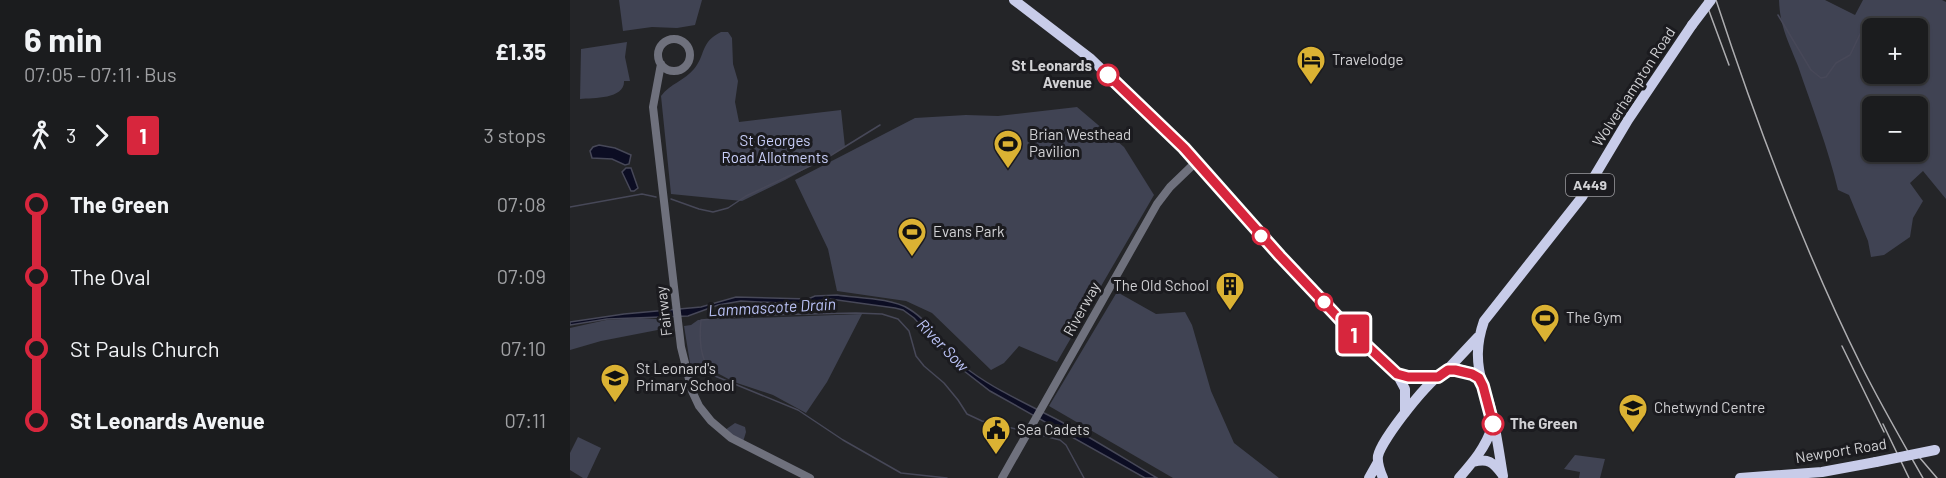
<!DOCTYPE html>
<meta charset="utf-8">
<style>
body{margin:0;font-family:Barlow,sans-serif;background:#28292b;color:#f1f3f6;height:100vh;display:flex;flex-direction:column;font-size:22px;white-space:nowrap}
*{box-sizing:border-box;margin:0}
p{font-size:20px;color:#a0a1a4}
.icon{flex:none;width:33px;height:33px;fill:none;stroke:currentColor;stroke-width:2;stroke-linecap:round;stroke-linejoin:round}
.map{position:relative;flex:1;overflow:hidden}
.drawer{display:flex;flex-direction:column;background:#1b1c1e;width:570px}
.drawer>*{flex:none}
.badge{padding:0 12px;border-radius:4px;font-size:21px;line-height:39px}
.fabs{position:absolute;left:1292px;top:18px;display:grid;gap:12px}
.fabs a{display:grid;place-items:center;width:66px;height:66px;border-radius:9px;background:#1b1c1e;box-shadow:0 2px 4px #0004,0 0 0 2px #393a3c;font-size:30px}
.map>.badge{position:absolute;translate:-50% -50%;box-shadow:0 0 0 3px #fff}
.legs{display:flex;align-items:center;gap:9px;height:66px;padding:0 24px;font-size:20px}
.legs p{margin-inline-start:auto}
.headline{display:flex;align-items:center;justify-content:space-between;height:102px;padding:0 24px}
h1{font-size:33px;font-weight:700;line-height:45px}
ul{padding:0 24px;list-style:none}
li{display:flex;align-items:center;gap:21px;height:72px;font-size:22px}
li i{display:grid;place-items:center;width:9px;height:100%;margin:0 8px;background:currentColor}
li i::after{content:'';width:15px;height:15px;margin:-8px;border:4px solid;border-radius:50%;background:#1b1c1e}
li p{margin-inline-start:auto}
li:first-child i{background:linear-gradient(#0000 50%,currentColor 0)}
li:last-child i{background:linear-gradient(currentColor 50%,#0000 0)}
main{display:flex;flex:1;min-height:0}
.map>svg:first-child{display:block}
</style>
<main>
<section class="drawer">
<div class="headline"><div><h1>6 min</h1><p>07:05 – 07:11 · Bus</p></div><b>£1.35</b></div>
<div class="legs"><svg class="icon" aria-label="walk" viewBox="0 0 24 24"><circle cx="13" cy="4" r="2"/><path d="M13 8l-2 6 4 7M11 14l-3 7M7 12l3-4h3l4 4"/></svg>3<svg class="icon" aria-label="forward" viewBox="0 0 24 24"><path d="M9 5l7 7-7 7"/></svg><b class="badge" style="background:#d7263d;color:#fff">1</b><p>3 stops</p></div>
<ul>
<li><i style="color:#d7263d"></i><b>The Green</b><p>07:08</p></li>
<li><i style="color:#d7263d"></i><span>The Oval</span><p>07:09</p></li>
<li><i style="color:#d7263d"></i><span>St Pauls Church</span><p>07:10</p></li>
<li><i style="color:#d7263d"></i><b>St Leonards Avenue</b><p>07:11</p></li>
</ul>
</section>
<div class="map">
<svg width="1376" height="478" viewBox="0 0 1376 478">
<rect width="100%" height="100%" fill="#242528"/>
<path fill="#404353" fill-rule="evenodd" d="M49 0H132L125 25 107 28 82 27 53 31Z
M1209 0H1255L1285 15 1293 0H1372L1376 2V199L1353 171 1340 183 1353 201 1343 218 1340 237 1314 255 1301 257 1298 241 1279 195 1268 190C1258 148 1242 107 1228 66 1219 42 1210 28 1209 0ZM1302 28H1347V74H1302ZM1302 106H1347V152H1302Z
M151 32H158L162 38 163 64 168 81 165 102 169 122 271 110 275 147 215 180 172 201 101 194 91 96C100 84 115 80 124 69 136 55 130 42 151 32Z
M57 42 55 57 60 81H54C55 99 24 98 10 99L11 49Z
M507 107 554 147 584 195 487 362 449 346 434 363 421 370 362 313 336 301 267 291 258 249 225 180 345 118 396 115 428 116Z
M547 292 586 314 615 312 622 325 641 391 664 443 709 478H603L479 406Z
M292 314 257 382 236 413 203 395 164 382 138 368 121 369 114 326 121 325 128 320Z
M70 318 101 320 103 327 31 341 0 350V328L36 320Z
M165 423 175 427 176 432 173 442 155 430Z
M8 437 31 448 17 478H13L0 470V453Z
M1005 455 1035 459 1030 478H1009L1010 472 994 469Z"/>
<path fill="#0c0d23" stroke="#474858" stroke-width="1.5" d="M29 145 45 148 61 155 59 164 55 165 42 159 22 158 20 151 23 147Z
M56 168H61L68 188 64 191H61L52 172Z
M267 295C287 298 322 298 339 309 364 324 376 354 400 371 426 390 455 403 484 418 519 436 553 458 587 478H575L420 391 389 367 344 318 333 310 325 308 260 299 231 304 171 301 148 305 118 316 37 319 0 325V322L54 314 131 307 166 297 238 299 245 296Z"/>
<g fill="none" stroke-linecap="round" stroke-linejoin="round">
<path stroke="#474858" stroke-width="1.5" d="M1208 15 1241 70 1251 78 1256 77 1266 63 1280 55 1293 28
M101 199 129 209 143 212 158 208 176 196 255 159 310 125
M0 207 72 194 86 197
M462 433 490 440 496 445 514 478
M377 478 331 473 273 440 228 410 145 376C130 363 129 339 131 320L192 315 286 313 312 314 328 319 339 331 346 356 354 366 374 383 388 400 397 414 412 421 454 431"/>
<path stroke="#6f717d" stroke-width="8" d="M88 55a16 16 0 1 1 32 0a16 16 0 1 1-32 0Z
M91 64 83 107 111 347 122 391 129 406 141 421 161 438 240 478
M432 478 587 204 600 187 626 162"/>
<path stroke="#c8cce9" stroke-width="10" d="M444 0 521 59 614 148 710 257 779 329 827 374 835 389V413
M877 370 908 337
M827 374 838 377H868
M913 386C906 363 906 344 914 321L1012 197 1058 120 1122 25
M903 462C918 458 923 462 932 474
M799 478 808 462
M813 478C810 471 807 463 808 456 811 440 862 375 877 370 887 367 901 371 908 378 922 393 929 454 933 476
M889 478C903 462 916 447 922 427
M1170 478 1252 472 1306 462"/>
<path stroke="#aeaeb1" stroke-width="1.5" d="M1135 0 1159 65
M1146 0C1187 125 1233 249 1292 367 1311 405 1332 441 1353 478
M1272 346 1314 432
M1313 424 1339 478
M1344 451 1367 478"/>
<path stroke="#c8cce9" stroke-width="10" d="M1122 25 1141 0
M1306 462 1365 450"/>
</g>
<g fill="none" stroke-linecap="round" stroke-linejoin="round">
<g stroke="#fff" stroke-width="14">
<path id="line-1" d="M538 75 614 148 710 256 779 329 827 374 838 377H868L878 370H885L902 374 909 378 913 386 923 424"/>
</g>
<use href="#line-1" stroke="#d7263d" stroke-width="9"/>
</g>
<defs>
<g id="hotel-pin" transform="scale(1.5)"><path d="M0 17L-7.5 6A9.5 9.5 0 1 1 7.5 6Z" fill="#dbb233" stroke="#1b1b1f"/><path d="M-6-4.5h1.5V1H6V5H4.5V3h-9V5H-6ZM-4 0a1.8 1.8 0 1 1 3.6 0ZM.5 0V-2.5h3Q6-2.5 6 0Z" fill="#111"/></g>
<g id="stadium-pin" transform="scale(1.5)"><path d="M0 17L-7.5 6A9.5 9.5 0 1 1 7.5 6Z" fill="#dbb233" stroke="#1b1b1f"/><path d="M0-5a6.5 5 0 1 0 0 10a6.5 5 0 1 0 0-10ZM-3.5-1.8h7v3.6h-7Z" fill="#111"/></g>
<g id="building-pin" transform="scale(1.5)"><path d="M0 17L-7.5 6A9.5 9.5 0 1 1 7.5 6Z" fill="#dbb233" stroke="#1b1b1f"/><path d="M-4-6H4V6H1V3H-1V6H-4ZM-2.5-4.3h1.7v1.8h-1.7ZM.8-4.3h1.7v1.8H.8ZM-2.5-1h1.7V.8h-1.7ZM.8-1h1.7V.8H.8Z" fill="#111"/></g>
<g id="school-pin" transform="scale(1.5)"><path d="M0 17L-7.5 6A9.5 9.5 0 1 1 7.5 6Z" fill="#dbb233" stroke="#1b1b1f"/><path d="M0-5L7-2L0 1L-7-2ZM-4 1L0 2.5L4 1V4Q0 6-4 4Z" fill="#111"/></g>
<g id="university-pin" transform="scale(1.5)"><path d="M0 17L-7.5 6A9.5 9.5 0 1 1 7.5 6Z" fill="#dbb233" stroke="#1b1b1f"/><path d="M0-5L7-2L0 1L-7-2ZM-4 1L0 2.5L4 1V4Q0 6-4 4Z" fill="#111"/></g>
<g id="civic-pin" transform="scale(1.5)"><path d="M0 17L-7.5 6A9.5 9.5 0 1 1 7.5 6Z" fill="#dbb233" stroke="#1b1b1f"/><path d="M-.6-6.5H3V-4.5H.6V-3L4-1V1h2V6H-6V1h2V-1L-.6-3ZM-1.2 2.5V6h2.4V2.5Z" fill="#111"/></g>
</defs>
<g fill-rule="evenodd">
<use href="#hotel-pin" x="741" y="60"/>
<use href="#stadium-pin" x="438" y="144"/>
<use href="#stadium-pin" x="342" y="232"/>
<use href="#building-pin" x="660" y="286"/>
<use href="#stadium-pin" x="975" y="318"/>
<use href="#school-pin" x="45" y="378"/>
<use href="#university-pin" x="1063" y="408"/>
<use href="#civic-pin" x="426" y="430"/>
</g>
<g fill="#fff" stroke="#d7263d" stroke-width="3">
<circle cx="538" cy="75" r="10"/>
<circle cx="691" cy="236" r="8"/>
<circle cx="754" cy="302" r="8"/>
<circle cx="923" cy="424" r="10"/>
</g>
<g text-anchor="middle" stroke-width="6" stroke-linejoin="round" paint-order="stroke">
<rect fill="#1b1b1f" stroke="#9a9a9e" stroke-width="1.5" x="996" y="174" width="48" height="22" rx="4.5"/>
<g font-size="14" font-weight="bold" fill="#d1d1d4">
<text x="1020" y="190">A449</text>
</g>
<g font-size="15" fill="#d1d1d4" stroke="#1b1b1f" text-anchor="start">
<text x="762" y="65">Travelodge</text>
<text x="459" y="140">Brian Westhead<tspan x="459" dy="17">Pavilion</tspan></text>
<text x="363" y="237">Evans Park</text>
<text x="639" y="291" text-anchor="end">The Old School</text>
<text x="996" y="323">The Gym</text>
<text x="66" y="374">St Leonard's<tspan x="66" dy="17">Primary School</tspan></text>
<text x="1084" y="413">Chetwynd Centre</text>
<text x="447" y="435">Sea Cadets</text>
</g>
<g font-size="15" font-weight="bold" fill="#d1d1d4" stroke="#1b1b1f" text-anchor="end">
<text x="522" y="71">St Leonards<tspan x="522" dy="17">Avenue</tspan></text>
<text x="940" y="429" text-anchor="start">The Green</text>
</g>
<g font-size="15" fill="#d1d1d4" stroke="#1b1b1f">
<text transform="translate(1064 87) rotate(-57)" y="5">Wolverhampton Road</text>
<text transform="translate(512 309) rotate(-61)" y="5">Riverway</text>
<text transform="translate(94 311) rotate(-97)" y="5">Fairway</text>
<text transform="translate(1271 451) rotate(-9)" y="5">Newport Road</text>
</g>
<g font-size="15" fill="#c9cff9" stroke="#1b1b1f">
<text x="205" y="146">St Georges<tspan x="205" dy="17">Road Allotments</tspan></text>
</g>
<g font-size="16" font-style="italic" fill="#bbc3f7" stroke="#1b1b1f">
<text transform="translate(202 307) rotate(-3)" y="6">Lammascote Drain</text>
<text transform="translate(373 345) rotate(46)" y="6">River Sow</text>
</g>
</g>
</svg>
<div class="fabs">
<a>+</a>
<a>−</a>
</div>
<b class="badge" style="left:784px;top:334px;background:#d7263d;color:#fff">1</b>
</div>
</main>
